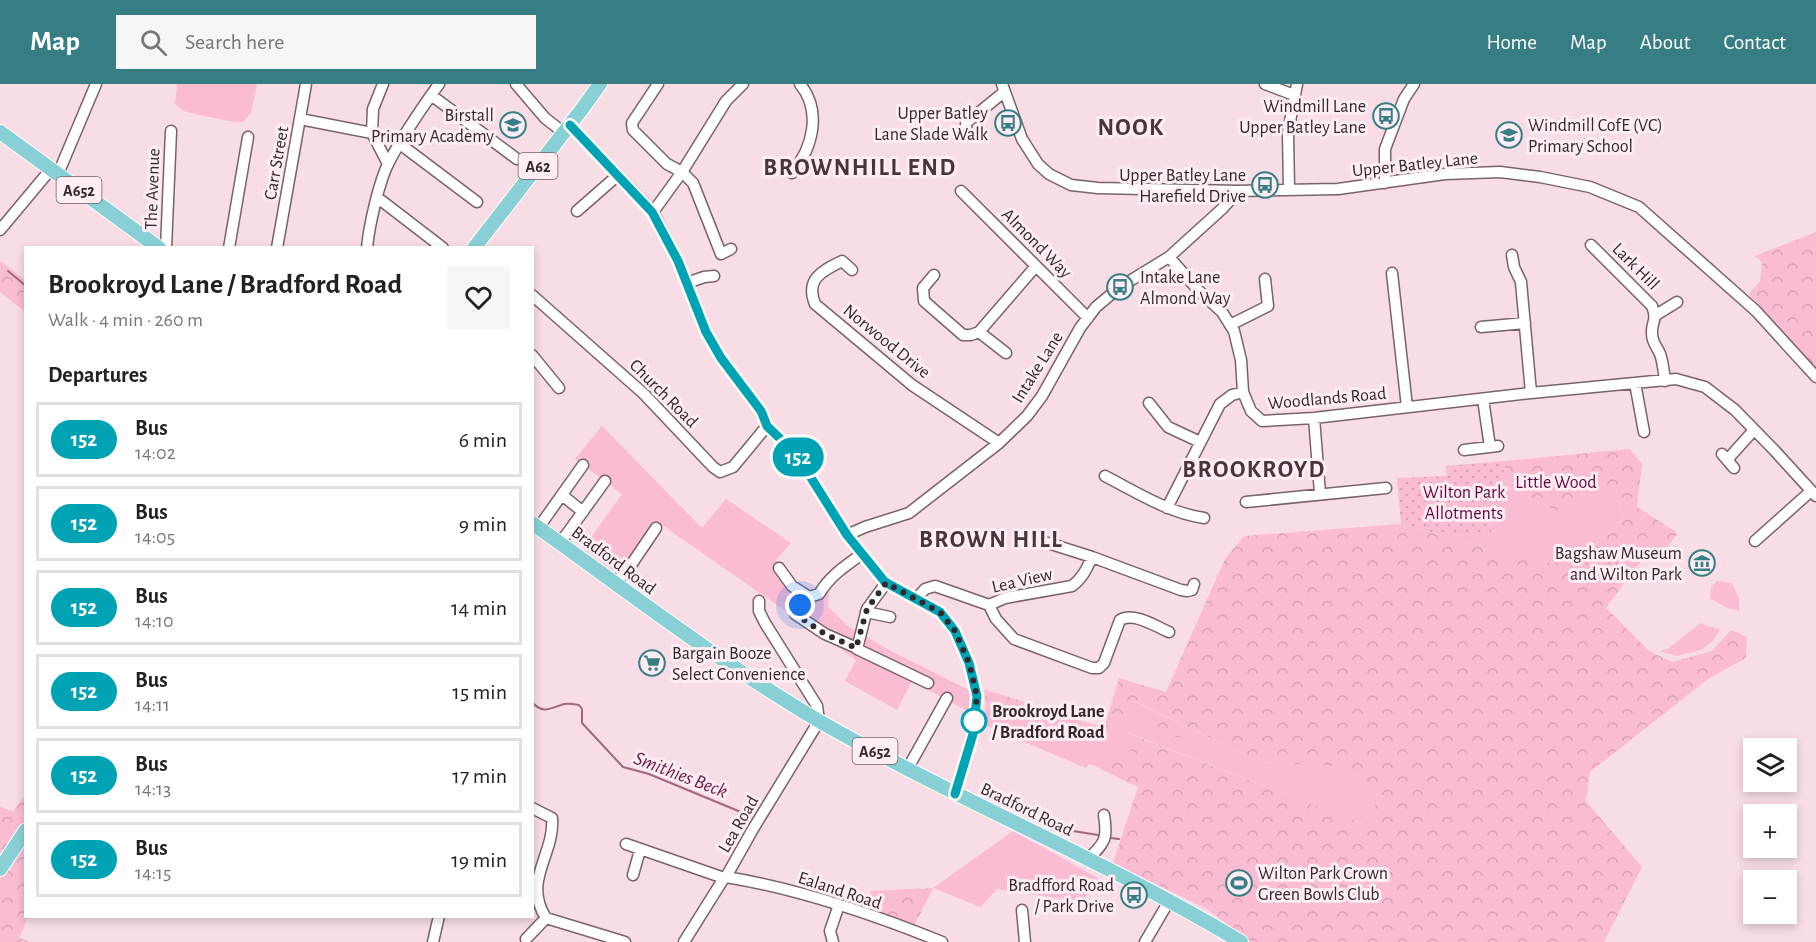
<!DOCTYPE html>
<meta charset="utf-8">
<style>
body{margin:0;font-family:"Alegreya Sans",sans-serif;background:#f6f6f6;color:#222;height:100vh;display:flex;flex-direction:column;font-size:22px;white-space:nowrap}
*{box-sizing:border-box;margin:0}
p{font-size:20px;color:#767676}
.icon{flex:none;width:33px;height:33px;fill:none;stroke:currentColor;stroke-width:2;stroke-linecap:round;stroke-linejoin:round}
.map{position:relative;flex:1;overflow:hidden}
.panel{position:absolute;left:24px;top:162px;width:510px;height:672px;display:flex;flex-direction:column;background:#fff;border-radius:0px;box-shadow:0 3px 9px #0003}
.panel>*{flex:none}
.badge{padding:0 12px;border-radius:20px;font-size:21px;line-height:39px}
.tools{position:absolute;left:1743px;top:654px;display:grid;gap:12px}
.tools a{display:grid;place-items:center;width:54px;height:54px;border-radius:0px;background:#fff;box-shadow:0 3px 9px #0003;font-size:30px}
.you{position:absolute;width:30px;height:30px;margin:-15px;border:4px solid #fff;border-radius:50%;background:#1a73e8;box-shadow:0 0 0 9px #1a73e833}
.map>.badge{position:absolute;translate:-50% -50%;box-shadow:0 0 0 3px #fff}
h2{padding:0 24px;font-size:22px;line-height:54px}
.round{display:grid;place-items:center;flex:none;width:63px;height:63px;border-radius:0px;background:#f6f6f6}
.overview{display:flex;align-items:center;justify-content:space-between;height:102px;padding:0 24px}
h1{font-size:28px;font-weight:700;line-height:45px}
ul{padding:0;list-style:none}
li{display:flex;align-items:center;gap:18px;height:75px;margin:0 12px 9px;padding:0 12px;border:3px solid #e0e0e0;border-radius:0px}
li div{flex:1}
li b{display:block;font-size:22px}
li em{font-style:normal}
li .badge{min-width:66px;font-weight:700;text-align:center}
header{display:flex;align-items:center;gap:36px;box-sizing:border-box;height:84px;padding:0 30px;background:#367e84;color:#fff}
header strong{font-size:28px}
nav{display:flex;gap:33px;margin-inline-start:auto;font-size:21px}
.search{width:420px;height:54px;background:#f6f6f6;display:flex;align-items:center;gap:15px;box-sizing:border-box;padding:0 21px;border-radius:0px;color:#767676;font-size:22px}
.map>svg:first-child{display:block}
</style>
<header>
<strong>Map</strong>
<div class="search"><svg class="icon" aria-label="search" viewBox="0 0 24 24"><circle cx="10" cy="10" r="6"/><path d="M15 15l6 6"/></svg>Search here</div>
<nav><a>Home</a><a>Map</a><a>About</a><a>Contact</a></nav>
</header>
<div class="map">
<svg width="1816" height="858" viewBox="0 0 1816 858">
<defs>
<pattern id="forest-crowns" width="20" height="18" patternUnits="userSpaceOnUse" patternTransform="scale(1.5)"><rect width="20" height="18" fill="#fabcd3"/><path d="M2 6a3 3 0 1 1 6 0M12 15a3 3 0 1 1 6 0" fill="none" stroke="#d7a2b5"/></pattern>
<pattern id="garden-dots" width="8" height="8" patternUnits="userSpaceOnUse" patternTransform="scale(1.5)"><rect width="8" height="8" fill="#fabcd3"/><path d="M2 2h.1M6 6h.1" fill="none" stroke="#d7a2b5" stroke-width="1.8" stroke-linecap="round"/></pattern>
</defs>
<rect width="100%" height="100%" fill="#f8dce6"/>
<path fill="#fabcd3" d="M177 0H257L251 29 243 38H234L186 28 175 20Z
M602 342 702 444 726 415 791 459 776 476 794 499 810 509 829 508 828 523 848 542 889 566 971 607V629L912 597 897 626 845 597 856 576 662 441 637 479 624 495 583 465 622 410 575 375Z
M1615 396 1623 436 1579 477 1536 479 1436 450 1489 451 1501 400 1557 427Z
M1717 497 1732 499 1739 515V527L1727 524 1710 514 1711 504Z
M1701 539 1707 542 1720 545 1714 556 1701 566 1677 572 1659 567 1667 565Z
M1134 617 1259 678 1334 682 1363 693 1380 714 1362 740 1128 649 1133 679H1089L1086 684 982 640 986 619 1103 655Z
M1013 747 1098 794 1083 818 997 805 981 823 933 804Z"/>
<path fill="url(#forest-crowns)" d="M1816 148V287L1749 210 1760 197 1762 178 1755 172Z
M0 177 25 196V234L23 226 0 208Z
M1630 365 1642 380 1637 423 1678 449 1658 476 1642 475 1606 524 1649 567 1672 578 1712 567 1731 546 1747 553 1746 574 1708 595 1590 688 1586 717 1642 783 1604 858H1251L1207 825 1113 779 1138 703 1088 679H1133L1127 649 1362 740 1380 714 1363 693 1334 682 1259 678 1135 617 1103 655 986 619 984 605 1104 644 1119 594 1166 608 1225 475 1244 452 1401 440 1536 479 1579 477 1623 436 1615 397 1557 427 1501 400 1506 377Z
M1160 634 1175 640 1189 648V654C1170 654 1165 651 1153 637Z
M25 711 26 832 28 833 19 854 31 858H0V723L13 727Z
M933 804 914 842 864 827 871 807Z"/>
<path fill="url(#garden-dots)" d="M1506 377 1490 451 1436 450 1401 440 1397 394 1447 392 1445 382Z"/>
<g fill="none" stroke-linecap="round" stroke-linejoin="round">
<path stroke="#9f687f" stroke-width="2" d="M8 187 26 202
M532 618C543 631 551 624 564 620 569 619 574 620 579 621L582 625V639L623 683 649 690 748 731
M1005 722 1009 718 1014 719
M1059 740 1067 746 1098 751
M1111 754 1119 755"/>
<g stroke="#7a626b" stroke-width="13">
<path id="minor" d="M383 0 373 25 372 49 388 80
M516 0 545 34 564 49
M658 0 632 39 633 46 667 80 682 88 693 99 721 170 731 165
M1002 0 1022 55 1038 80 1049 90 1071 101 1098 104 1238 107 1338 105 1445 90 1500 88 1540 93 1590 103 1639 123 1756 227 1816 293
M1265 0 1294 11
M431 11 517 75
M300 35 372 49
M570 41 653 128 678 177 706 248 721 274 761 327 767 342 796 370 847 451 885 498 940 528 955 547 969 579 977 612 973 649 955 710
M967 50 966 39 1004 8
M400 60 477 118
M792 89C813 64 822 27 800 0
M58 90 96 0
M1385 99V65L1404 15 1414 0
M1289 106 1288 48 1297 0
M961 107 1088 234
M378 114 443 164
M577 127 617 92
M653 128 682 88 726 17 743 0
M0 146 51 85
M1591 161 1652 222C1658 238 1651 237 1652 250 1652 260 1659 264 1661 273 1663 280 1664 289 1665 297
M166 164 171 47
M229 164 248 53
M277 164 306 0
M367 164C369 142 379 97 389 78 403 51 421 25 439 0
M1512 171 1514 183 1521 198 1531 309
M1169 173 1199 207 1222 228 1234 247 1241 276 1243 308 1251 327 1262 337 1314 334 1531 309 1676 295 1705 303 1735 326 1775 367 1816 412
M852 186 842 177C822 187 805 195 815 220L912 301 999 359
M1392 189 1407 323
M934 191 923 204 924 217 963 251H971L979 248 1036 182
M687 199 704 193 714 192
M532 211 644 310 713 383 720 388 733 383 767 342
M1656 231 1677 218
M1230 241 1268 222 1265 195
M1481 243 1525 239
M979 248 1006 269
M532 271 559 304
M1635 299 1644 348
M1483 315 1490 363
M1149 319 1168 343 1200 358
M1314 334 1320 409
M1464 366 1498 362
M1722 370 1734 384
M1727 376 1754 346
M1105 392C1136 408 1169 429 1204 434
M562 411 583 428
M1246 418 1386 404
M1167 424 1220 320 1232 311 1243 308
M539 443 583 381
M847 451 865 443 909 429 999 359 1027 332 1042 312 1080 244 1096 223 1120 203 1169 173 1223 124 1238 107
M1755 457 1811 407
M559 458 566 451 605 397
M1048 459 1092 473 1181 506 1187 507 1192 506 1194 500
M779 484 792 502 809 513 819 510C830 492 845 482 862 470
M615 499 629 484 656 444
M886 499 867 525 857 565 928 599
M916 515 925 505 935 502 989 521 1005 514 1072 502C1083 494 1087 484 1092 473
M800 521 795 530 825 550 857 564
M989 521 996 535 1014 555 1092 584H1099L1104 579 1120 536C1134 528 1155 542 1169 548
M866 528 890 533
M908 684 947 614
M532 724 552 734C555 771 522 796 546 834L625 858
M626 760 724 794
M1087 776C1105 759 1108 755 1104 731
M633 791 640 766
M726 793C800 805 873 830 942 858
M1022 826 1025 858
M526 855 546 834
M433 858 439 832
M684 858 724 794 726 793 753 745 819 637 817 622 765 539 759 527V517
M833 858 830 847 839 821
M1145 858 1169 817"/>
</g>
<g stroke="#fff" stroke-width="16">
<path id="major" d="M0 48 159 164
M474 164 582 25 600 0
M532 439C627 507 719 578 819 637 957 716 1105 776 1241 858
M0 785 26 746"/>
</g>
<use href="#minor" stroke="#fff" stroke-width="10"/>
<use href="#major" stroke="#88d0d5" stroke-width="14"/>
</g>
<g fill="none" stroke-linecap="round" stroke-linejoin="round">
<g stroke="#fff" stroke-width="14">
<path id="line" d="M570 41 652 128 678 177 706 248 721 274 761 327 767 342 796 370 847 451 885 498 940 528 955 547 969 579 977 612 973 650 955 710"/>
</g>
<use href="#line" stroke="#00a3b4" stroke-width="9"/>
<path stroke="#32282c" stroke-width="6" stroke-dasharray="0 10.8" d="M800 521 795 530 825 550 856 564 867 525 886 499 940 528 955 547 969 579 977 612 974 637"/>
</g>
<defs>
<g id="bus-ring" transform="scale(1.35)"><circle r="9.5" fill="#feedf3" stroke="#367e84" stroke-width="1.5"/><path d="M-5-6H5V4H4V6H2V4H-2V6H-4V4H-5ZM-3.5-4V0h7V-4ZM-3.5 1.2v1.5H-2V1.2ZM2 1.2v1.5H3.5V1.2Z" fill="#367e84"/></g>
<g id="school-ring" transform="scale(1.35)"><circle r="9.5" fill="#feedf3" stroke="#367e84" stroke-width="1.5"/><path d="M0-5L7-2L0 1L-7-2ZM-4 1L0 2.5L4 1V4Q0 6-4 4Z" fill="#367e84"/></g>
<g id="museum-ring" transform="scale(1.35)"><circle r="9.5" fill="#feedf3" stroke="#367e84" stroke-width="1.5"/><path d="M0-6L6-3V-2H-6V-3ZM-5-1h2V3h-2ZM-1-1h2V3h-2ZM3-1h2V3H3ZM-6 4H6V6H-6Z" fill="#367e84"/></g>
<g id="supermarket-ring" transform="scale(1.35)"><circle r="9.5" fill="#feedf3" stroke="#367e84" stroke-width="1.5"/><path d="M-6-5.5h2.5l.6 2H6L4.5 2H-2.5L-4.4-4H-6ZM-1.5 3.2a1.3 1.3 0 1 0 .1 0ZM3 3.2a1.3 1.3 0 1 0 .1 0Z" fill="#367e84"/></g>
<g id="stadium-ring" transform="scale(1.35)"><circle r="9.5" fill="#feedf3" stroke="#367e84" stroke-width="1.5"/><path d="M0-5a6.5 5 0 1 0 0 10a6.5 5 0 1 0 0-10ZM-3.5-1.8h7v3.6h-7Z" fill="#367e84"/></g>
</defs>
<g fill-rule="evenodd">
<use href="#bus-ring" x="1386" y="32"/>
<use href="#bus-ring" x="1008" y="39"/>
<use href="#school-ring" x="513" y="41"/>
<use href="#school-ring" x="1509" y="51"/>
<use href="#bus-ring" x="1265" y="101"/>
<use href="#bus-ring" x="1120" y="203"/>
<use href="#museum-ring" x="1702" y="479"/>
<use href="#supermarket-ring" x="652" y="579"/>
<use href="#stadium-ring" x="1239" y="799"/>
<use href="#bus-ring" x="1134" y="811"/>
</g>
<circle fill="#fff" stroke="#00a3b4" stroke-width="3" cx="974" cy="637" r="12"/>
<g text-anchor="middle" stroke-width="6" stroke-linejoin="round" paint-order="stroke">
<g fill="#feedf3" stroke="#6f6368" stroke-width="1.5">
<rect x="518.5" y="69" width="39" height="26" rx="4.5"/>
<rect x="56.5" y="93" width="45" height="26" rx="4.5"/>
<rect x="852.5" y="654" width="45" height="26" rx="4.5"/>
</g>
<g font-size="16" font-weight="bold" fill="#32282c">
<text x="538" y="88">A62</text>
<text x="79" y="112">A652</text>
<text x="875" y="673">A652</text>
</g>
<g font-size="18" fill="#32282c" stroke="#feedf3" text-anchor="end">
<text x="1366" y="28">Windmill Lane<tspan x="1366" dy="21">Upper Batley Lane</tspan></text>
<text x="988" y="35">Upper Batley<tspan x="988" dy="21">Lane Slade Walk</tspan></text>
<text x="494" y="37">Birstall<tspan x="494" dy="21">Primary Academy</tspan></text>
<text x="1528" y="47" text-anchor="start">Windmill CofE (VC)<tspan x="1528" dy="21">Primary School</tspan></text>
<text x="1246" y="97">Upper Batley Lane<tspan x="1246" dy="21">Harefield Drive</tspan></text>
<text x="1140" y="199" text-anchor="start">Intake Lane<tspan x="1140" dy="21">Almond Way</tspan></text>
<text x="1682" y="475">Bagshaw Museum<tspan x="1682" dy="21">and Wilton Park</tspan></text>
<text x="672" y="575" text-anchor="start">Bargain Booze<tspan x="672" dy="21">Select Convenience</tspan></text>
<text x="1258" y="795" text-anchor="start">Wilton Park Crown<tspan x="1258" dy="21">Green Bowls Club</tspan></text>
<text x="1114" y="807">Bradfford Road<tspan x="1114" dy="21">/ Park Drive</tspan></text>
</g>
<g font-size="18" fill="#32282c" stroke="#feedf3">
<text transform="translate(276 79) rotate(-80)" y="6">Carr Street</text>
<text transform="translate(1415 80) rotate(-6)" y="6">Upper Batley Lane</text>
<text transform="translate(152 105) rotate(-88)" y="6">The Avenue</text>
<text transform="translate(1037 159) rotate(45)" y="6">Almond Way</text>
<text transform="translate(1636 182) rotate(45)" y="6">Lark Hill</text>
<text transform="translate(887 257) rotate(39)" y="6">Norwood Drive</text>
<text transform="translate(1037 283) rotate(-58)" y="6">Intake Lane</text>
<text transform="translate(664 309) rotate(45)" y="6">Church Road</text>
<text transform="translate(1327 314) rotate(-5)" y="6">Woodlands Road</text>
<text transform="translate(614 476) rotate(37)" y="6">Bradford Road</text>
<text transform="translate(1022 496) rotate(-13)" y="6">Lea View</text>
<text transform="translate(1027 725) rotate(26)" y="6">Bradford Road</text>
<text transform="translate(738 740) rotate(-60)" y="6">Lea Road</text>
<text transform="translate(840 806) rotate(18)" y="6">Ealand Road</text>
</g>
<g font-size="18" fill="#620639" stroke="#feedf3">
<text x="1556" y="404">Little Wood</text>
<text x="1464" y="414">Wilton Park<tspan x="1464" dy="21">Allotments</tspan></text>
</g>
<g font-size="18" font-weight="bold" fill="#32282c" stroke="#feedf3" text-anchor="start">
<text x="992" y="633">Brookroyd Lane<tspan x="992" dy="21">/ Bradford Road</tspan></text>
</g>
<g font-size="20" font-style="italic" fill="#701844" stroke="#feedf3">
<text transform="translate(681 690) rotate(21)" y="7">Smithies Beck</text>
</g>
<g font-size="24" font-weight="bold" letter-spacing="1.5" fill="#49333c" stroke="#feedf3">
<text x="1131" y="51">NOOK</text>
<text x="860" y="91">BROWNHILL END</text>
<text x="1254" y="393">BROOKROYD</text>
<text x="991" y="463">BROWN HILL</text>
</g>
</g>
</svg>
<div class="tools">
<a><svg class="icon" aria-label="layers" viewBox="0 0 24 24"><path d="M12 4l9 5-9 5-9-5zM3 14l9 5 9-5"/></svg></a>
<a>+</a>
<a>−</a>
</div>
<div class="you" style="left:800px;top:521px"></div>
<b class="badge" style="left:798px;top:373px;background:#00a3b4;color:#fff">152</b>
<section class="panel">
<div class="overview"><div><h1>Brookroyd Lane / Bradford Road</h1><p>Walk · 4 min · 260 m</p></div><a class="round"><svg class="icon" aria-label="heart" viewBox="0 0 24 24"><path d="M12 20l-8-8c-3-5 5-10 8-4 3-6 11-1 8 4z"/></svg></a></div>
<h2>Departures</h2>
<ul>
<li><span class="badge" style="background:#00a3b4;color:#fff">152</span><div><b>Bus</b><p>14:02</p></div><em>6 min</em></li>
<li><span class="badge" style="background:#00a3b4;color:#fff">152</span><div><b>Bus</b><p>14:05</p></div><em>9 min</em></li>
<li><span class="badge" style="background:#00a3b4;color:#fff">152</span><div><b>Bus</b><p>14:10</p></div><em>14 min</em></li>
<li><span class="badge" style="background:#00a3b4;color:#fff">152</span><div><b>Bus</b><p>14:11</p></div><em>15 min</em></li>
<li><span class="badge" style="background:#00a3b4;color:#fff">152</span><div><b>Bus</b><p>14:13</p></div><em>17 min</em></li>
<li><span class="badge" style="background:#00a3b4;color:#fff">152</span><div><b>Bus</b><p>14:15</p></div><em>19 min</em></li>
</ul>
</section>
</div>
